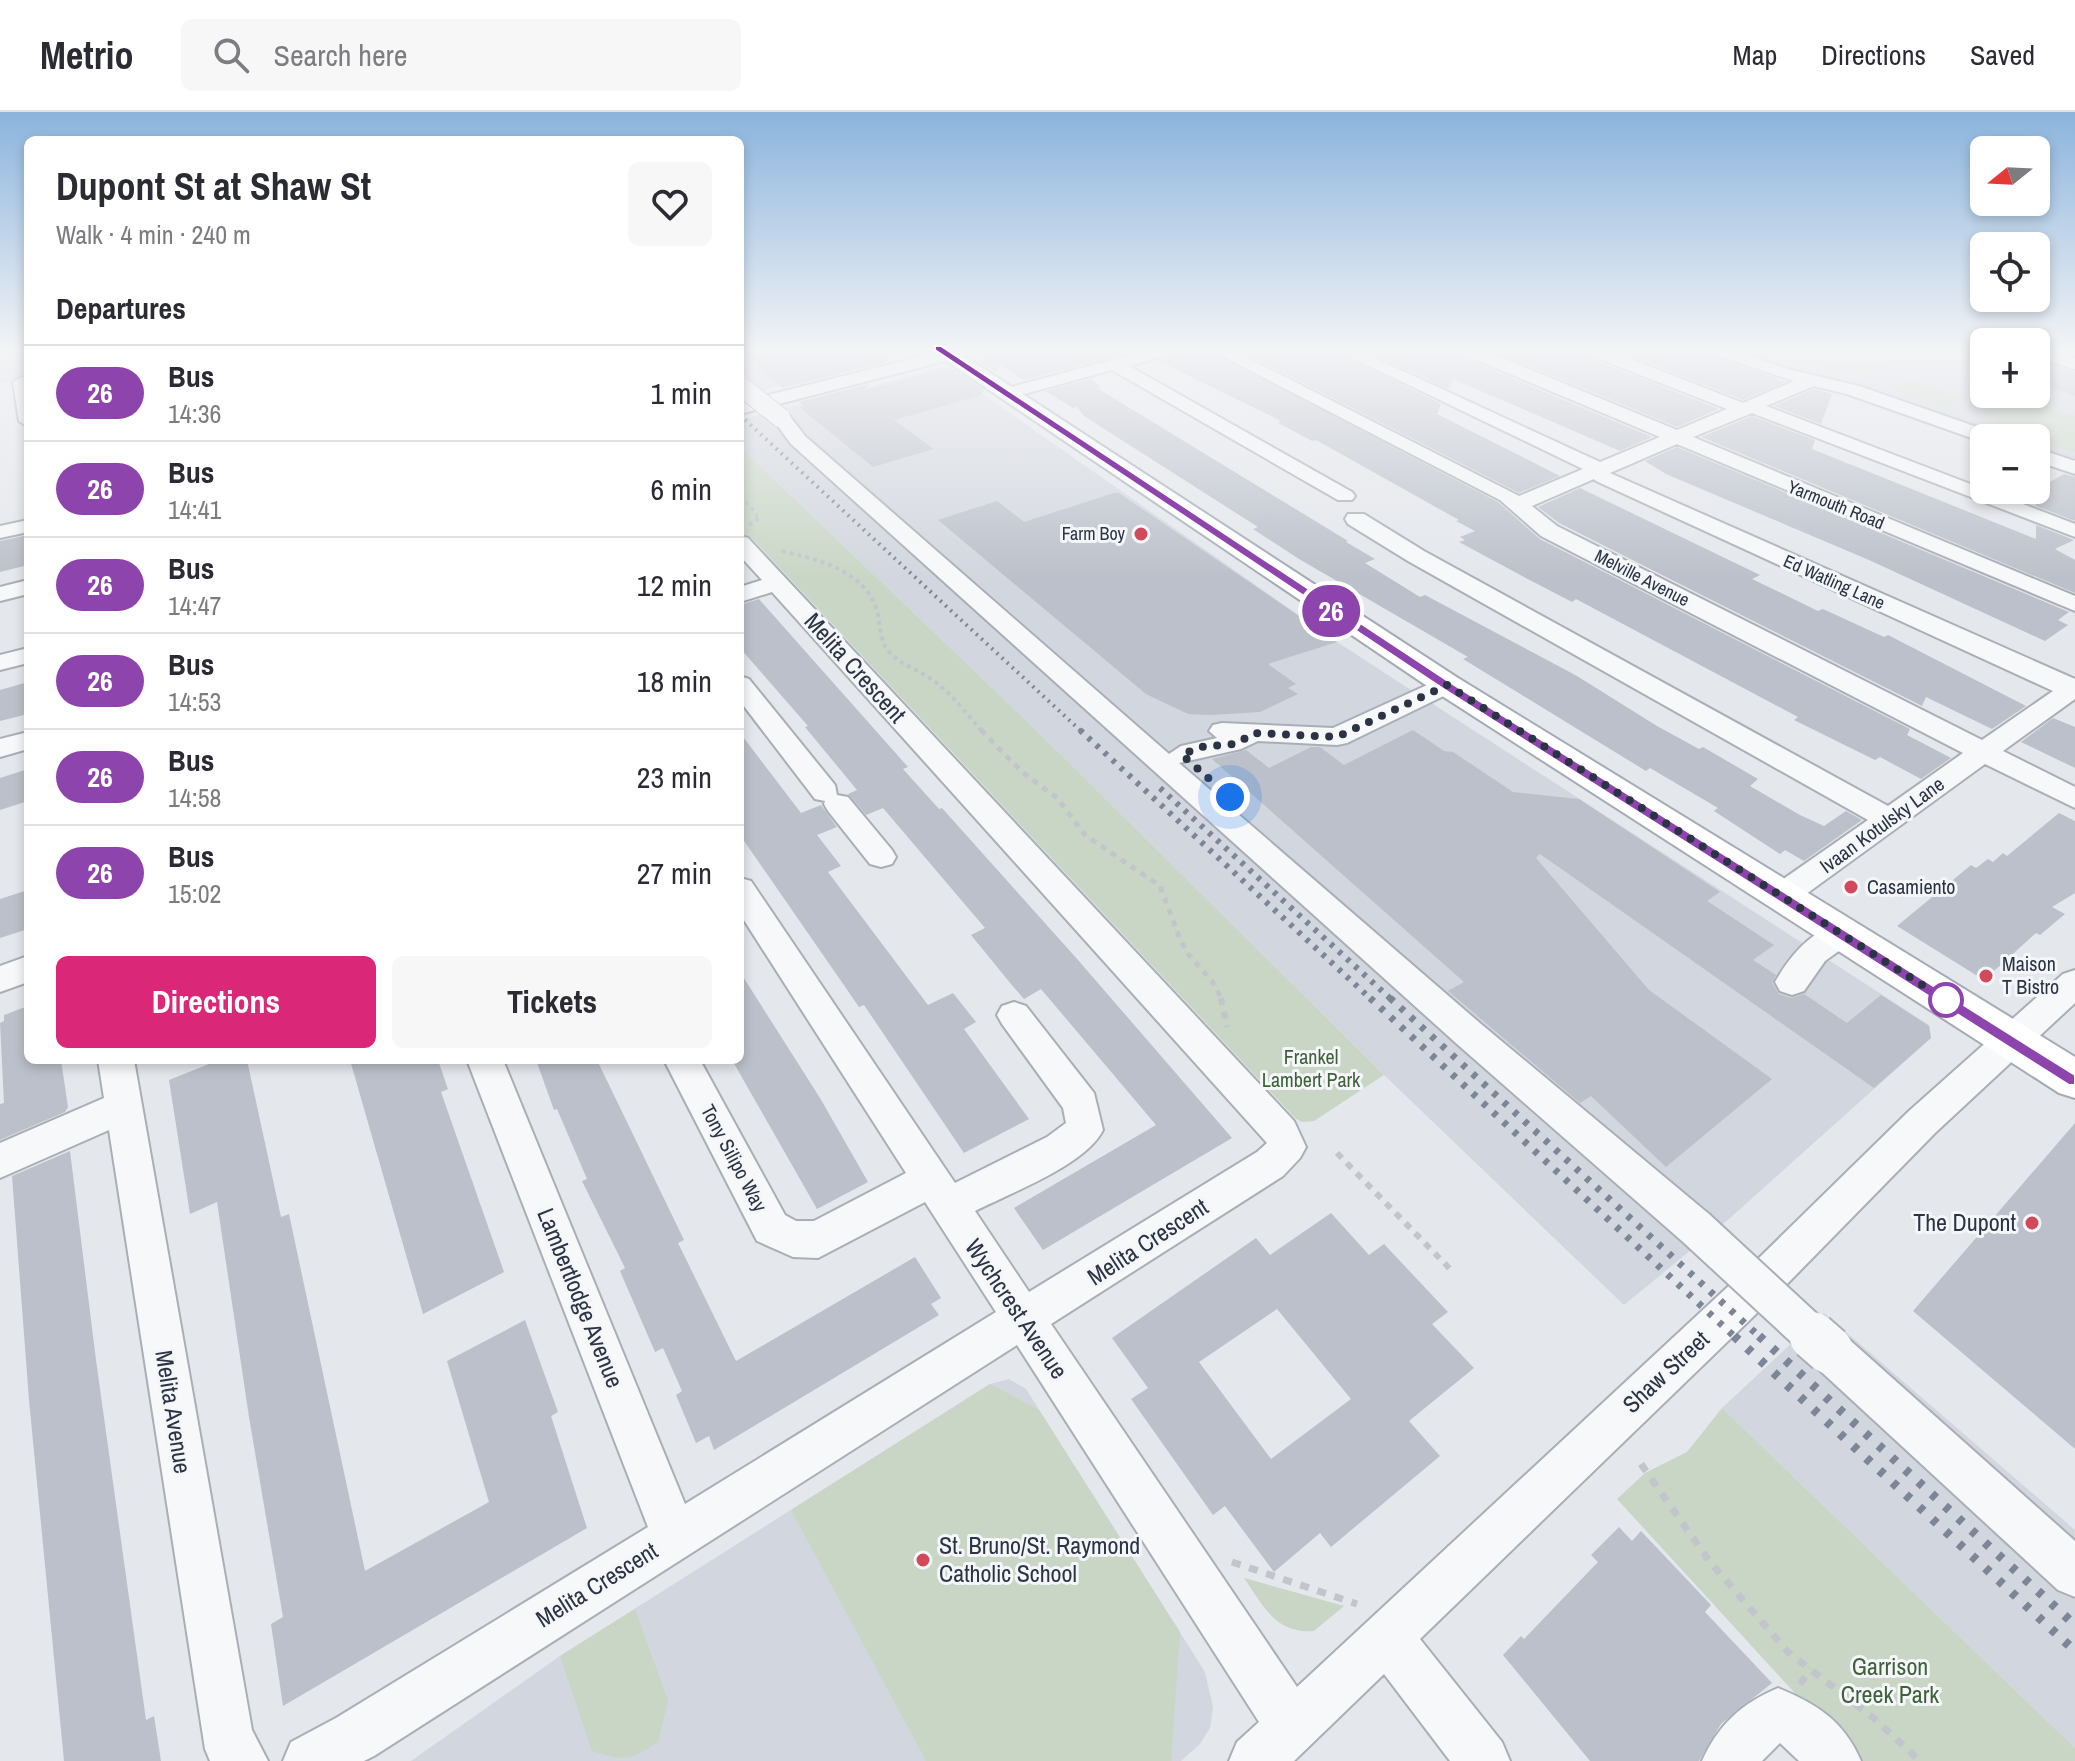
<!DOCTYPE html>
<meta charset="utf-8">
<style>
body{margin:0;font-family:"Archivo Narrow",sans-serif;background:#f7f7f7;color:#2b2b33;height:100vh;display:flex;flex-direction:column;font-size:30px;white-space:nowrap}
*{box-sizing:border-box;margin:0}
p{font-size:26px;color:#7c7c81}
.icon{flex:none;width:44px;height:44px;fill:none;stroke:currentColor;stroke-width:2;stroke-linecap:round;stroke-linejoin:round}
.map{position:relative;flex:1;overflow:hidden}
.side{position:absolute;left:24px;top:24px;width:720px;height:928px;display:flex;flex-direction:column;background:#fff;border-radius:12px;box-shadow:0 4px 12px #0003}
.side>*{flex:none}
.badge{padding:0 16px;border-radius:26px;font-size:28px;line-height:52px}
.needle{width:52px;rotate:252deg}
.fabs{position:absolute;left:1970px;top:24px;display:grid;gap:16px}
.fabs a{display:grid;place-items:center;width:80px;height:80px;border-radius:12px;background:#fff;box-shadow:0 4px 12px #0003;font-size:40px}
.you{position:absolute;width:40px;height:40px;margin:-20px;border:6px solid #fff;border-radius:50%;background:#1a73e8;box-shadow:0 0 0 12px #1a73e833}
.map>.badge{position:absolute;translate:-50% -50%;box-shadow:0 0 0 4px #fff}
h2{padding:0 32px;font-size:30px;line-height:72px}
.round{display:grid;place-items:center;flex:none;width:84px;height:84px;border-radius:12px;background:#f7f7f7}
.head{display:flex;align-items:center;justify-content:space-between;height:136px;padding:0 32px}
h1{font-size:38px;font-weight:700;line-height:60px}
.button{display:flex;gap:16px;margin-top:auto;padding:16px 32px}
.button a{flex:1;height:92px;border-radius:12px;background:#db2777;color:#fff;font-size:32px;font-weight:700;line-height:92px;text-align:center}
.button a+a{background:#f7f7f7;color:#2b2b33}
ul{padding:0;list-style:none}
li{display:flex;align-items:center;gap:24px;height:96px;padding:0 32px;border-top:2px solid #e1e1e2}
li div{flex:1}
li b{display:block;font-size:30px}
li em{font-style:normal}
li .badge{min-width:88px;font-weight:700;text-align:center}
header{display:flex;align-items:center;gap:48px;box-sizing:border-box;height:112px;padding:0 40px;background:#fff;border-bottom:2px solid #e1e1e2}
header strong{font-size:38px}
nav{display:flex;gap:44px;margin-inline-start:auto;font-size:28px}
.search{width:560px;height:72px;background:#f7f7f7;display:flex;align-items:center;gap:20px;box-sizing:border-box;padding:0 28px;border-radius:12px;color:#7c7c81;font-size:30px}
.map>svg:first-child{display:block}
</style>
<header>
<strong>Metrio</strong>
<div class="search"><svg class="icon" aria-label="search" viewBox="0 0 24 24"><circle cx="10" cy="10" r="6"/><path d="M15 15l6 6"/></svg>Search here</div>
<nav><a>Map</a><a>Directions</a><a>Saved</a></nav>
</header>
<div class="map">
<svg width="2075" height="1649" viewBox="0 0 2075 1649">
<rect width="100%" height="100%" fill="#e4e7ec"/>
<path fill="#d2d6de" d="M0 236H28V266L0 271Z
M740 236H908L912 239 902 244 740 284Z
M1729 236H1984V282H2036V246L2075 258V349L2036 336V326H2009L1896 286 1858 274 1808 264Z
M944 255 1337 530 1929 913 1931 926 1730 1106 1624 1193 1384 963 1035 617 740 335V308Z
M1824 1201 2075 1418V1636L1722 1296Z
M1009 1267 1026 1277 1205 1560 1213 1595 1210 1616 1200 1632 1181 1649H411L560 1544 990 1272Z"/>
<path fill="#c9d6c5" d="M1860 236 1890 246 1898 252 1867 264 1789 250 1753 237Z
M1913 269 1964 286 1943 296 1892 278Z
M2010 290 2043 294 2075 304V340C2051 331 1999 320 1985 300L1994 292Z
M740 335 1035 617 1384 963 1314 1009 1302 1010 1295 1006 762 437 751 426 740 422Z
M990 1272 1039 1298 1180 1520 1171 1649H926L791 1398Z
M1722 1296 2075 1636V1649H1857L1617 1387 1645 1361 1687 1340Z
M1244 1466 1344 1494 1314 1519C1276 1522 1264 1495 1244 1466Z
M635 1497 668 1589 658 1630C629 1649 626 1649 592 1639L560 1544Z"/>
<path fill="#bbc0ca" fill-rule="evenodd" d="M740 236H897L886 250 783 276 740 241Z
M1012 236H1126L1127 241 1024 268 1000 253 995 260 977 249 988 246 983 243Z
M1185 236H1204L1498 390 1540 427 1910 617 1907 623 1951 646 1921 667 1880 645 1875 648 1794 608 1798 605 1576 487 1572 490 1524 465 1459 430 1465 428 1460 425 1475 419 1456 409 1459 408 1316 328 1312 329 1278 311 1281 309 1159 249 1181 243Z
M1234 236H1329L1441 292 1437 302 1560 364 1519 381Z
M1360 236H1453L1457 243 1652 325 1620 339 1453 267 1448 277Z
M1485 236H1577L1581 243 1719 297 1677 315Z
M1611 236H1695L1785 270 1743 288Z
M2036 248 2075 260V284L2036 271Z
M950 255 984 278 979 284 894 308 934 337 873 355 799 295 804 294 799 290 869 272 865 278Z
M1091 267 1101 275 1097 276 1348 429 1346 430 1375 447 1365 451 1420 485 1425 483 1440 491 1577 564 1657 614 1699 637 1703 635 1758 667 1750 674 1800 703 1824 714 1846 699 1862 708 1804 749 1785 738 1780 742 1714 699 1718 696 1650 656 1646 659 1463 547 1468 545 1299 447 1253 417 1258 415 1084 304 1077 295 1073 296 1045 279Z
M1814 277 1832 282 1821 312 1774 294Z
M1752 304 1815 328 1812 337 2036 427V413L2074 428 2055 437 2075 448V481L1701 325Z
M1677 335 2069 500 2058 508 2068 513 2045 529 1869 448 1666 362 1645 349Z
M2064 362 2075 365V409L2036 394V378Z
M1580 376 1760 463 1752 467 1818 499 1823 497 1884 525 1888 523 2026 594 1992 617 1926 585 1922 594 1559 411 1538 395Z
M1114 381H1119L1337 530 1268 552 1296 572 1288 576 1298 582 1260 600 1210 603 1188 602 1146 582 938 408 997 389 1024 410Z
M28 423V453L0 460V429Z
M759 487 908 655 903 657 939 697 942 696 1078 848 1232 1026 1043 1138 1014 1096 1156 1013 1041 877 1024 887 1011 872 971 823 985 816 883 696 866 703 848 682 857 678 805 615 808 614 740 536V493Z
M28 570V602L0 609V578Z
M2053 606 2075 615V656L2021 630Z
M1413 618 1444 639 1453 640 1513 680 1579 687 1720 780 1707 789 1774 833 1753 848 1776 863 1772 871 1779 882 1791 886 1804 882 1847 911 1881 883 1929 914 1931 926 1874 976 1540 742 1536 746 1649 878 1772 967 1666 1055 1591 984 1580 991 1448 879 1464 870 1212 647 1246 638 1269 656 1311 635H1320L1344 653Z
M740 621 801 701 821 693 837 715 817 723 841 754 828 760 928 893 953 881 976 910 964 917 1029 1007 964 1041 864 893 859 895 740 723Z
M28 657V689L0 698V666Z
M2059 701 2075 709V781L2052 795 2065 802 2040 823 2036 821 1984 868 1897 814 1971 753 1976 756 1988 747 1993 750 2003 741 2007 744Z
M28 778V817L0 826V787Z
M740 860 820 986 868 1070 817 1097 732 948H740Z
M28 894V948H61L68 995 65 1000 0 1028V992L4 991 0 911 4 909V903Z
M219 948H247L281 1105 289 1102 365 1459 489 1390 447 1249 525 1208 558 1300 551 1304 587 1416 283 1594 271 1512 283 1505 249 1305 217 1090 190 1102 169 968Z
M350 948H438L448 977 441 980 504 1160 423 1202Z
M536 948H597L684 1128 678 1131 736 1249 915 1145 941 1186 931 1192 939 1203 714 1338 709 1324 696 1331 676 1283 682 1279 663 1236 655 1240 620 1159 625 1156 582 1069 587 1067 557 997 554 998Z
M2075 1011V1337L1913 1199Z
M70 1039 96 1248 146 1608 154 1604 161 1649H64L29 1288 12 1064Z
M1331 1101 1369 1143 1384 1132 1448 1200 1432 1212 1474 1256 1409 1309 1440 1344 1331 1435 1320 1421 1274 1460 1225 1394 1213 1403 1131 1287 1148 1276 1112 1226 1256 1126 1270 1143ZM1277 1197 1351 1287 1271 1347 1199 1250Z
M1619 1415 1632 1429 1641 1419 1711 1493 1705 1500 1772 1571 1721 1612 1699 1649H1590L1503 1543 1521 1524 1524 1527 1598 1450 1591 1443Z"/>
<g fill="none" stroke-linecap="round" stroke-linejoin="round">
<g stroke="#a9aeb7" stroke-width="4">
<path id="minor" d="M955 236H982L980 240 740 302V290Z
M1156 236H1182L1180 240 1129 254 1352 380 1355 384 1352 388H1338L1112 258 1006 287 997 282 1000 278Z
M1207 236H1228L1519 384 1583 357 1332 236H1353L1600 350 1660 325 1458 240 1456 236H1478L1677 318 1727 297 1582 240 1580 236H1603L1743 291 1794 269 1708 240 1706 236H1729L1787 257 1859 274 1997 322 2000 326H1984L1983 330 1847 282 1814 274 1766 294 2075 412V425L1752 301 1693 325 2075 484V499L1677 332 1610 361 2075 567V587L2003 639 2075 675V696L1985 652 1791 793 1780 796 1769 793 1765 785 1769 777 1868 708 1408 449 1348 412 1345 407 1348 402H1364L1424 439 1888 694 1963 641 1541 424 1500 388ZM1594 367 1596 369 2053 579 1982 628 1557 414 1532 394Z
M2036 236 2075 246V257L2036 245Z
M22 265 28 266V315L19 309 13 270Z
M781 300 788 302 805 324 1169 642 1181 634 1217 626 1209 619 1213 613 1222 611 1333 616 1438 568H1456L1460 573 1456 578 1347 631 1337 633 1258 629 1241 637 1179 651 1481 912 1710 1103 1716 1116 1710 1129 1696 1134 1682 1129 1457 932 791 332 772 306Z
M2036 336 2075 349V362L2036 349Z
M28 408V420L0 426V414Z
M740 424 748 426 1294 1009 1306 1035 1300 1046 1283 1064 1051 1212 1297 1575 1761 1144 1909 999 2063 862 2075 858V891L1935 1021 1789 1170 1420 1527 1502 1630 1510 1649H1450L1384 1562 1294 1649H1229L1237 1630 1259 1610 1017 1233 374 1644 364 1649H283L291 1630 336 1606 648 1415 467 948H503L685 1392 996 1200 925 1090 818 1146 793 1145 757 1129 664 948H700L785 1103 796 1109H814L906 1061 740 802V766L751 769 955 1071 1047 1025 1066 1011 1063 996 1002 912 997 903 1002 894 1014 890 1026 894 1094 981 1103 1018C1086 1053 1010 1081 975 1099L1029 1180 1257 1040 1267 1031 772 480 740 490V475L762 468 740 444Z
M28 468V482L0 489V475Z
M28 536V551L0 558V543Z
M740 564 749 567 835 673 837 683 848 685 892 738 896 745 892 752 881 755 870 752 828 699 824 692 825 689 815 687 740 589Z
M28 620V637L0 645V627Z
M1839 811 1850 815 1855 823 1850 831 1825 849 1804 879 1792 883 1780 879 1775 870C1790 844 1810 820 1839 811Z
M28 844V870L0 880V854Z
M98 948H134L252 1618 268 1649H210L205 1637 109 1018 0 1066V1031L104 986Z
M1829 1217 1844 1223 2075 1429V1485L2058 1478 1814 1253 1808 1238 1814 1223Z
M1778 1576C1817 1592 1844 1609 1861 1649H1799L1780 1631 1762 1649H1702C1718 1613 1742 1591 1778 1576Z"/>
</g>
<g stroke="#a3abb8" stroke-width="4">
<path id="major" d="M927 236H952L1458 566 2075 945V986L2059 981 1436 580Z"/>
</g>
<path stroke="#c2c5cb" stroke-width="3" stroke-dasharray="4 4" stroke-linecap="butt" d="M740 384 756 401 757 406"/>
<path stroke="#c2c5cb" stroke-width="4" stroke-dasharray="4 4" stroke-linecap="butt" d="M749 413 757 408 756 404
M782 439C817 447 866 459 877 499 881 514 879 528 889 540 901 553 917 557 931 567 950 579 967 603 983 620"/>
<path stroke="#c2c5cb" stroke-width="5" stroke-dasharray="6 6" stroke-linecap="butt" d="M981 618 1021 659 1057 686 1085 723 1160 774 1180 827 1189 843 1212 869 1222 888"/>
<path stroke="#c2c5cb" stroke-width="6" stroke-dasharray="7 7" stroke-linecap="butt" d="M1221 886 1227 915
M1337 1041 1454 1161"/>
<path stroke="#c2c5cb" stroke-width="7" stroke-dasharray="9 9" stroke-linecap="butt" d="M1641 1352 1710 1450 1788 1540 1876 1608 1920 1649
M1232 1450 1357 1492
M1800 1572 1811 1557"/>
<use href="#minor" fill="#f7f8fa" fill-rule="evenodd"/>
<use href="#major" fill="#fff" fill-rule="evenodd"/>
<path stroke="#7d8696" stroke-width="4" stroke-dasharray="2 5" stroke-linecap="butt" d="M740 303 1082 620"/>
<path stroke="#7d8696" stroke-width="6" stroke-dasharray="4 7" stroke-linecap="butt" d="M1080 618 1372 888
M1160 676 1392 888"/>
<path stroke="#7d8696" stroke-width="7" stroke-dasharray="5 9" stroke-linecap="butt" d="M1370 886 1736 1226
M1390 886 1761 1226"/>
<path stroke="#7d8696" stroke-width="9" stroke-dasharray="6 12" stroke-linecap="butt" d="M1734 1224 2075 1539
M1759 1224 2075 1513"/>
<g stroke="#a9aeb7" stroke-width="21" stroke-linecap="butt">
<path id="minor-bridge-far2" d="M743 276 781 306"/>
</g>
<g stroke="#a9aeb7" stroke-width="42" stroke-linecap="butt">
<path id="minor-bridge-far1" d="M1696 1116 1815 1226"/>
</g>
<g stroke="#a9aeb7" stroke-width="51" stroke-linecap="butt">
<path id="minor-bridge" d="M1813 1224 1829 1238"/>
</g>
<use href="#minor-bridge-far2" stroke="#f7f8fa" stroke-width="19"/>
<use href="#minor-bridge-far1" stroke="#f7f8fa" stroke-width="38"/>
<use href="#minor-bridge" stroke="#f7f8fa" stroke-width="47"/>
</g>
<linearGradient id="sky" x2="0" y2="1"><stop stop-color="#8bb4dd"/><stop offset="0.51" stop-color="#f3f4f6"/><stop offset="1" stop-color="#f3f4f6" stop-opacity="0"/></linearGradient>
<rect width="2075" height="467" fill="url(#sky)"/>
<path fill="#8e44ad" stroke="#fff" stroke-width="2" d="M935 234H941L1451 571 2075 963V973H2069L1442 576 935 238Z"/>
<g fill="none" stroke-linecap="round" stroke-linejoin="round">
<path stroke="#2b3445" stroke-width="8" stroke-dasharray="0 14.4" d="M1230 685 1182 643 1199 635 1236 632 1254 621 1337 625 1447 573 1946 888"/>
</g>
<g fill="#d1495b" stroke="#f4f6f9" stroke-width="3">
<circle cx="1141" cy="422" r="8"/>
<circle cx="1851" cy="775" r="8"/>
<circle cx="1986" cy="864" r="8"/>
<circle cx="2032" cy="1111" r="8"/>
<circle cx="923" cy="1448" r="8"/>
</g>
<circle fill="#fff" stroke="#8e44ad" stroke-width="4" cx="1946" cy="888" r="16"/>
<g text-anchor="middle" stroke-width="6" stroke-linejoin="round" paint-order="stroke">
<g font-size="18" fill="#2b3445" stroke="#f4f6f9">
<text transform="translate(1836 393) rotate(22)" y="6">Yarmouth Road</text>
<text transform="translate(1642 466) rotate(27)" y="6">Melville Avenue</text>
<text transform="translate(1834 470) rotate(24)" y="6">Ed Watling Lane</text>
</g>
<g font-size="18" fill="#2b3445" stroke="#f4f6f9" text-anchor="end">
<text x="1125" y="428">Farm Boy</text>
</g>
<g font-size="20" fill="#2b3445" stroke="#f4f6f9">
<text transform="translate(1882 713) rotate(-36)" y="7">Ivaan Kotulsky Lane</text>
<text transform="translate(734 1046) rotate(62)" y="7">Tony Silipo Way</text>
</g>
<g font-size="20" fill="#2b3445" stroke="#f4f6f9" text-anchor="start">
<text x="1867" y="782">Casamiento</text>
<text x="2002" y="859">Maison<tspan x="2002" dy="23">T Bistro</tspan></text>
</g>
<g font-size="20" fill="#3f6138" stroke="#f4f6f9">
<text x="1311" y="952">Frankel<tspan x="1311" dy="23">Lambert Park</tspan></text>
</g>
<g font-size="24" fill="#2b3445" stroke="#f4f6f9">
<text transform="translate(855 556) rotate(48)" y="8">Melita Crescent</text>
<text transform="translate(1148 1130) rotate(-33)" y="8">Melita Crescent</text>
<text transform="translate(580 1186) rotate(68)" y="8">Lambertlodge Avenue</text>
<text transform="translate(1016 1197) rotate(56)" y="8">Wychcrest Avenue</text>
<text transform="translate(1666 1260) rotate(-43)" y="8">Shaw Street</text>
<text transform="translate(173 1300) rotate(81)" y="8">Melita Avenue</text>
<text transform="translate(597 1473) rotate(-32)" y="8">Melita Crescent</text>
</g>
<g font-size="24" fill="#2b3445" stroke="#f4f6f9" text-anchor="end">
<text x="2016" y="1119">The Dupont</text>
<text x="939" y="1442" text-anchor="start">St. Bruno/St. Raymond<tspan x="939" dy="28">Catholic School</tspan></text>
</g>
<g font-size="24" fill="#3f6138" stroke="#f4f6f9">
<text x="1890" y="1563">Garrison<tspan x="1890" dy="28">Creek Park</tspan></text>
</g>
</g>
</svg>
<div class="fabs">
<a><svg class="needle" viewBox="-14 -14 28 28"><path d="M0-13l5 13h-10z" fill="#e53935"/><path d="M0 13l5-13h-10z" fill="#7c7c81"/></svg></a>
<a><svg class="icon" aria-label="locate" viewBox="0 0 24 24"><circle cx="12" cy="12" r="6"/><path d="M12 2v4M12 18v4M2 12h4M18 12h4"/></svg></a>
<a>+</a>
<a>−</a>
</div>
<div class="you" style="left:1230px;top:685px"></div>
<b class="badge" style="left:1331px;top:499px;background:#8e44ad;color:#fff">26</b>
<section class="side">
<div class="head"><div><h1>Dupont St at Shaw St</h1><p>Walk · 4 min · 240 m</p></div><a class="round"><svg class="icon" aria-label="heart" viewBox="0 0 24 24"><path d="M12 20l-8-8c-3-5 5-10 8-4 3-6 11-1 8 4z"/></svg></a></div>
<h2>Departures</h2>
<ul>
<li><span class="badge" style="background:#8e44ad;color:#fff">26</span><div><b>Bus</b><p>14:36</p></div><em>1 min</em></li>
<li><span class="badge" style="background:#8e44ad;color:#fff">26</span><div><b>Bus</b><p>14:41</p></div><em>6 min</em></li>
<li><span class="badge" style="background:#8e44ad;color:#fff">26</span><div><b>Bus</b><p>14:47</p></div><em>12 min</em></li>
<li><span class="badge" style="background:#8e44ad;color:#fff">26</span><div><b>Bus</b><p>14:53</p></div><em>18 min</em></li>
<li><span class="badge" style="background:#8e44ad;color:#fff">26</span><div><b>Bus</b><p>14:58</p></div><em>23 min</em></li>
<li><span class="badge" style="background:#8e44ad;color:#fff">26</span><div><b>Bus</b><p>15:02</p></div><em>27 min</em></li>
</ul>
<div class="button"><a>Directions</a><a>Tickets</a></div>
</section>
</div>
